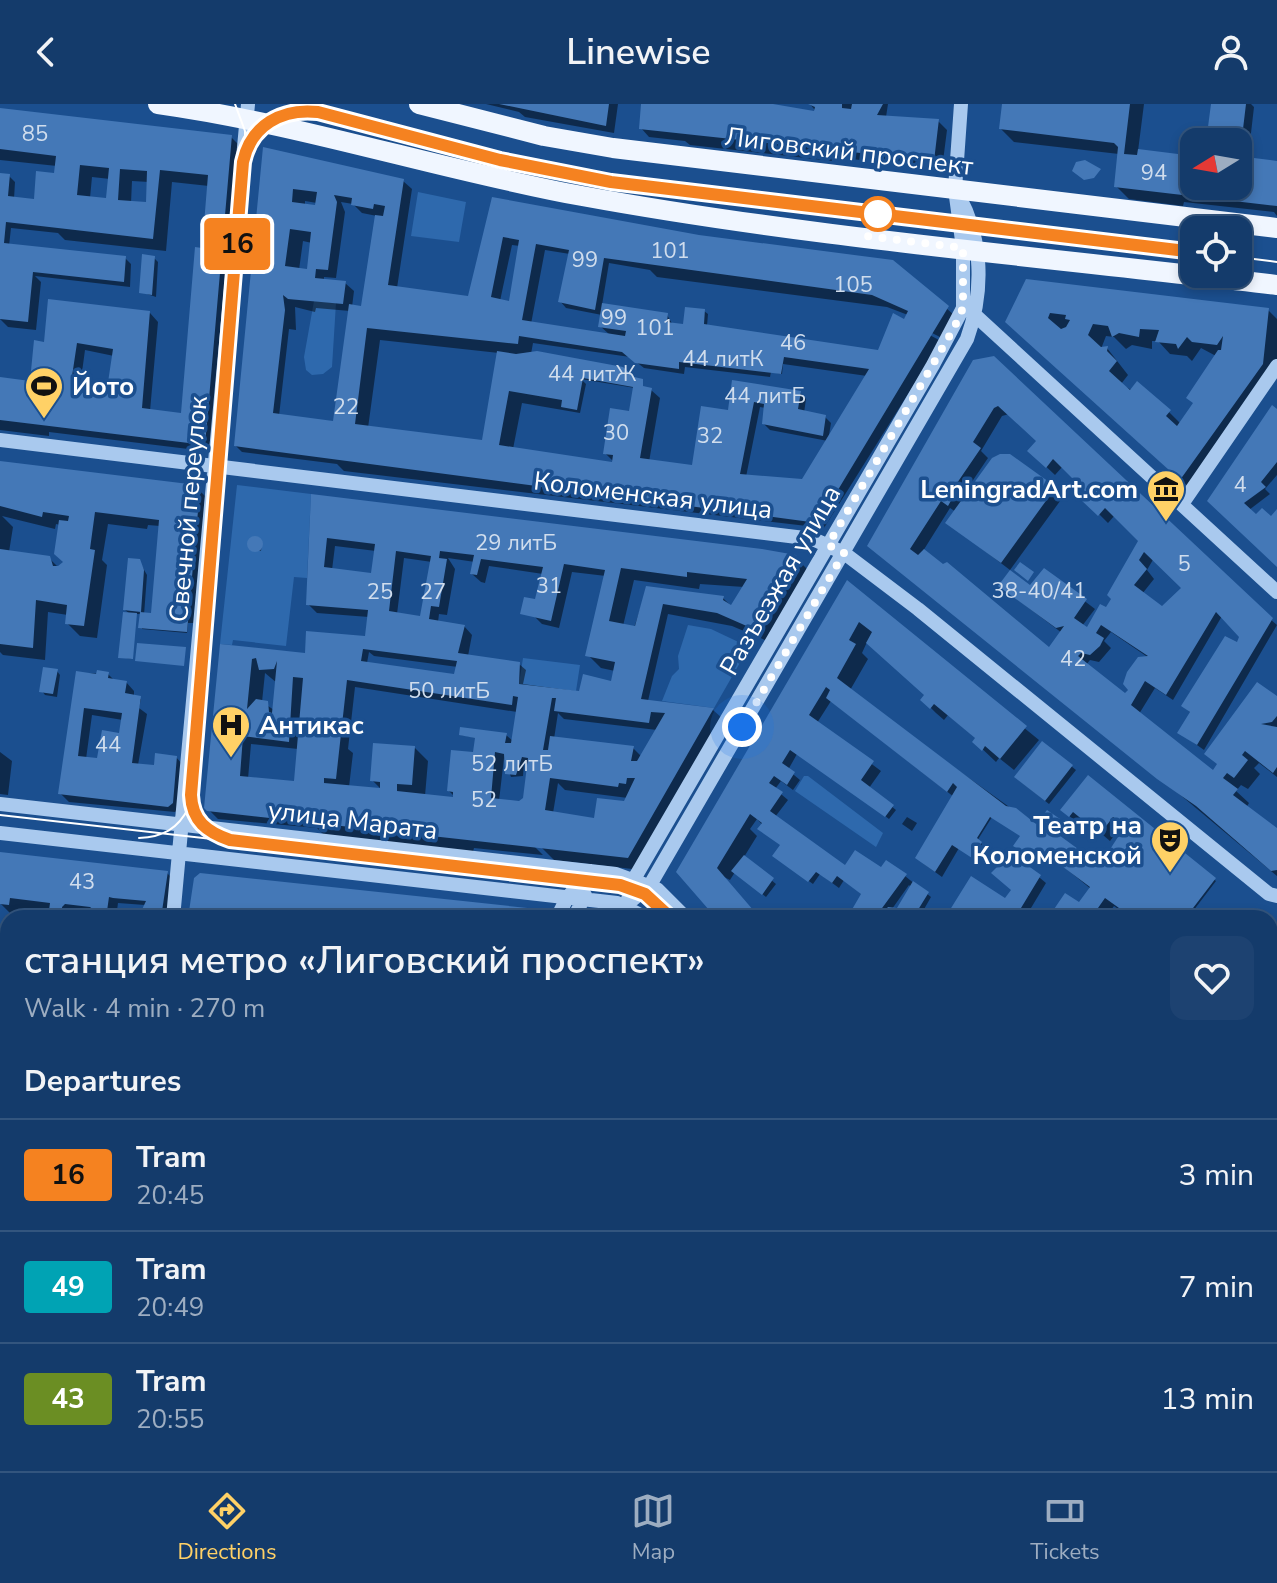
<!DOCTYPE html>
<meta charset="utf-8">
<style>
body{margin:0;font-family:"Nunito Sans",sans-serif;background:#1d4271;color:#f1f3f6;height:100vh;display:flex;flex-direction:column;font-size:30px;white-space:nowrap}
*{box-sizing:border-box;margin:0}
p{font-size:26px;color:#9dadc1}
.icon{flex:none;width:44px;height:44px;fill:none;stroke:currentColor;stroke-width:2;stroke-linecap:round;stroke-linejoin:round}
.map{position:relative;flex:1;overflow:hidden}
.sheet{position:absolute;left:0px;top:806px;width:1278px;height:562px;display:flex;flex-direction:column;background:#143b6b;border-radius:24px 24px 0 0;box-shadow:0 4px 12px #0003,0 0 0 2px #33557e}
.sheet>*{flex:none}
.badge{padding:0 16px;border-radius:6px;font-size:28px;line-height:52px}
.needle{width:52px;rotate:259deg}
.fabs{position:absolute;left:1180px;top:24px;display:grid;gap:16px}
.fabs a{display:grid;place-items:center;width:72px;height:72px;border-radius:16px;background:#143b6b;box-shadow:0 4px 12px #0003,0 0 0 2px #33557e;font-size:40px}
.you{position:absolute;width:40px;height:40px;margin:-20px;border:6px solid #fff;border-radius:50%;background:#1a73e8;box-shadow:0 0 0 12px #1a73e833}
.map>.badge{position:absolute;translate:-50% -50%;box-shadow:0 0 0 4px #fff}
h2{padding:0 24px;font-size:30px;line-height:72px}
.round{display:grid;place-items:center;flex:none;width:84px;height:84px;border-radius:16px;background:#1d4271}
.overview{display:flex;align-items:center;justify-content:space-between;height:136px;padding:0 24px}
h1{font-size:38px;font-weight:600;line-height:60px}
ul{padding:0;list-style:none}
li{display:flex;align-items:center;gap:24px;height:112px;padding:0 24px;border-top:2px solid #33557e}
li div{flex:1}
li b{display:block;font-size:30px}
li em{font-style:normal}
li .badge{min-width:88px;font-weight:700;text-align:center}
header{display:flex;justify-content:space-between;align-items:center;height:104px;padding:0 24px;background:#143b6b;font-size:36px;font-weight:600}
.tab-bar{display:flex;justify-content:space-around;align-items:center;height:112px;border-top:2px solid #33557e;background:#143b6b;font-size:22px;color:#9dadc1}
.tab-bar a{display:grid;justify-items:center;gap:4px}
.tab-bar .selected{color:#ffd166}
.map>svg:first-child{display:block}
</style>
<header><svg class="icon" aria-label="back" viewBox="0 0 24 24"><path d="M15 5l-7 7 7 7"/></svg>Linewise<svg class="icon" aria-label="person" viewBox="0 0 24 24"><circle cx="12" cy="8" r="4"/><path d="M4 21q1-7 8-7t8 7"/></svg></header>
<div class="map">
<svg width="1277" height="1367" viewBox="0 0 1277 1367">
<rect width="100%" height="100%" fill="#1b4f8f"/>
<path fill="#2e69ad" d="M418 88 466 98 459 138 411 132Z
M314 197 336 199 332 263 323 270 312 271 306 266 304 253Z
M237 381 311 390 307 474 294 473 286 542 233 536 232 541 220 540Z
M688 521 711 525 749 543 714 604 662 597 672 572 679 565 678 552Z
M523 554 580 561 576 587 519 580Z
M804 672H808L883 729 876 743 795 687Z"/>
<path fill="#0007" fill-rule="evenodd" d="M486 0H618L614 29 525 13 519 8Z
M643 0H766L818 10 810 0H888L886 13 938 17 947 26 942 65 833 53 832 57 690 41 685 37 649 33 641 24ZM821 18H825L821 55H817Z
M1004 0H1144L1138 47 1194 54V82H1238V38H1208L1213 0H1251L1254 3 1248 55 1277 59V112L1274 108 1184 98 1183 102 1129 95 1116 82 1119 50 1014 38 1001 25Z
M0 7 231 33 244 46 213 348 49 328V332L0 326V275L32 279 46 240 150 209 158 218 150 307 183 311 209 82 172 78 166 147 65 136 58 129 11 124 9 142 125 154 131 160 130 183 35 172 41 178 36 226 8 223 0 215V71L9 72 15 78 14 95 35 97 56 71 57 62 0 56ZM92 73 110 75 108 96 90 94ZM132 77 149 78 148 101 131 99ZM85 246 114 252 108 288 80 283Z
M265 45 403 77 412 85 397 184 470 194 494 96 648 125 892 158 960 216 945 242 940 239 824 424 344 367 337 360 242 348 236 342ZM305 97 317 99V103L305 101ZM341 98 353 100 362 109 377 112 363 201 367 205 352 203 354 187 345 179 324 177V173L336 174 345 108ZM303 137 312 139 308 169 299 166ZM512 141 520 142 510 199 500 197ZM545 146 570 150 560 197 566 204 602 211 600 222 610 231 531 220ZM609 159 650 166 657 173 887 203 908 211 912 219 940 233 939 236 894 212 879 248 707 222 708 210 704 207 687 205 685 225 673 221 667 211 602 201ZM295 203 315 208 316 204 350 207 335 321 279 312 289 225 296 226ZM654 232 661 233 660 239 654 238ZM380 236 499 249 484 339 368 324ZM533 239 630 253 644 264 684 270 685 263 770 273 771 268 782 270 783 260 867 272 842 316 803 378 746 373 760 303 766 304 764 320 770 326 828 337 831 319 825 313 804 309 806 295 800 289 734 279 730 310 702 304 694 364 649 358 660 294 651 286 643 284 642 277 633 275 622 264 531 250ZM581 275 635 284 630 309 611 306 605 349 616 360 513 345 522 299 580 309 586 280Z
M154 154 158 158 156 193 141 188Z
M1027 178 1268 206 1277 215V256L1194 388 1020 230ZM1106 232 1114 233 1126 245 1132 241 1152 245V237H1158L1170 250 1187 252 1192 257 1201 244 1216 252 1195 300 1181 320 1169 308 1121 280 1128 271 1107 244 1101 245Z
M975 258 1277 521 1204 646 1180 629 1192 610 1183 602 1242 533 1222 512 1173 596 1155 584 1139 610 1214 669 1277 595V673L1259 659 1254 664 1260 670 1248 685 1241 681 1236 687 1249 699 1246 704 1277 725V772L1178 689 878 450ZM1009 310 1038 338V355L1055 371 1063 362 1089 387 1092 403 1108 419 1115 411 1141 437 1107 506 1087 526 1082 522 1095 505 1044 466 1030 484 1000 482 1062 529 1050 546 923 447 950 404 956 408 948 419 1010 466 1063 393 1054 384 966 394 963 391 988 354 981 347 1002 312ZM1154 454 1184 484 1162 505 1142 490 1154 475 1147 466ZM1111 528 1149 554 1125 591 1086 561 1090 556 1099 558 1111 544 1104 537Z
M1277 308V371L1265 385 1270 390 1249 406 1256 413 1271 415 1277 409V460L1209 396Z
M0 359 196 383 205 392 197 519H188L187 529 142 525 141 510H135L131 555 121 553 130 510 125 506 139 457 147 471 144 511 157 512 160 422 148 421 147 425 108 420 102 456 107 461 97 534 80 532 67 519 68 511 48 508 45 556 3 551 0 548ZM2 412 55 425 56 420 60 421 66 459 59 464 49 454 9 448 13 423Z
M313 393 795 453 808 466 772 539 732 522 668 510 648 597 713 606 722 614 641 766 554 756 533 735 530 738 543 751 474 744 473 748 325 732 317 724 218 715 206 703 222 542 307 551 366 535 369 513 317 509 308 500ZM335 442 376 447 373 471 332 466ZM404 454 432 458 421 514 397 510ZM448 454 475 458 472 470 481 478 485 479 489 462 543 470 535 513 542 520 559 524 572 468 606 472 588 551 601 564 615 567 612 579 581 588 523 580 526 566 519 560 468 552 472 531 464 522 438 518 439 510 447 511 455 465ZM634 476 699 485 700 480 744 483 732 503 723 494 647 484 634 524 623 522ZM369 548 374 552 458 563 456 571 367 559ZM265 569 277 579 274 606 262 598ZM355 583 517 608 513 637 506 631H461L477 634 475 652 449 687 457 695 425 692 428 657 415 644 372 676 382 686 349 683 353 649 348 645ZM558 609 564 615 657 626 642 653 633 644 554 635ZM251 640 298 645 296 679 248 675ZM504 654 511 673 523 672 524 659 529 660 525 695 520 699 499 697ZM558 679 565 686 628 694 625 699 595 716 553 709Z
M252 436 262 439 261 447 251 444Z
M847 479 1039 636 1014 666 999 654 996 658 975 638 977 635 948 611 944 616 936 609 923 596 926 592 867 538 862 549 868 555 849 588 1037 723 1048 708 1060 718 1052 728 1116 778 1127 723 1123 720 1110 737 1083 714 1078 720 1063 706 1088 673 1216 777 1190 811 1193 814H1131L1114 802 1105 814H1050L1079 801 1091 785 1041 744 1028 764 1046 779 1025 814H956L950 809 1006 797 1014 785 1022 732 992 713 977 737 982 740 974 754 959 744 942 773 924 760 954 693 831 597 817 619 881 667 869 684 896 706 889 715 833 672 797 650 788 666 800 676 793 686 781 677 775 685 788 696 775 713 845 764 905 772 931 793 919 814H850L863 791 844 776 839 784 820 770 813 780 778 755 782 742 757 715 750 725 757 732 744 753 776 780 766 793 735 768 730 776 722 772 759 814H719L679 768ZM909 781 911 783 898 806 892 805Z
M57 567 60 571 57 593 45 591 42 587Z
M78 569 108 570 115 577 126 578 134 587V593L141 595 139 604 147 610 138 661 156 663 176 653 182 660 178 705 175 708 69 698 60 689ZM92 611 123 616 121 631 99 657 86 655Z
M1042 639 1076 666 1049 700 1020 677Z
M0 648 12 657 8 691 0 690Z
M907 713 917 719 912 727 902 720Z
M0 750 167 769 173 775 168 814H140L145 801 118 799 116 814 70 810V814H50V810L22 806V813L13 812 0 799Z
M196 775 536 807 543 814H189Z
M1252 806 1262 814H1247Z
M1270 820 1274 824 1270 851Z
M0 826 8 828V857L3 856 1 871Z
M0 878 8 879V906H0Z
M0 923 8 926V975H0Z
M0 1008H8V1052H0Z
M1270 1036H1277V1086L1272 1085 1271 1091 1277 1097V1122H1272L1277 1159 1270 1171Z
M8 1101V1130L0 1123Z
M1277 1178V1202L1270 1198V1183Z
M8 1265V1360H22L28 1367H0V1281Z
M152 1360H273L269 1367H148Z
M524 1360H616L611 1367H535Z
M941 1360H971L975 1365 935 1367Z"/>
<path fill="#4478b7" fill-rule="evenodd" d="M499 0H609L606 22Z
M641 0H773L814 7 815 3 808 0H842V4L851 5 852 0H883L877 11 939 15 934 57 639 25Z
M1002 0H1130L1124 50 1137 51 1138 45 1194 52V82H1238V52L1277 57V102L1114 83 1118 43 1114 39 999 25Z
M1211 0H1246L1240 50 1238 38H1206Z
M0 4 232 31 205 341 0 316V273L30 277 34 236 44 238 48 195 150 207 142 304 181 309 195 143 202 144 208 71 160 66 153 135 6 118 4 139 126 152 124 178 33 168 28 218 0 215V69L10 70 8 92 34 95 36 67 54 69 56 52 0 45ZM80 61 109 64 106 94 77 91ZM120 65 147 67 146 98 118 96ZM77 239 113 245 107 285 71 279Z
M263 43 404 75 388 181 468 192 492 93 699 131 893 156 949 202 818 419 234 342ZM293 85 317 88 315 101 292 98ZM334 91 352 94 351 101 373 105 374 100 385 102 383 112 375 111 361 202 349 200 333 317 273 309 285 206 283 191 288 195 343 200 346 177 315 174 316 165 328 166 337 98ZM290 125 311 128 307 165 285 162ZM503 133 519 136 509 197 491 193ZM536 140 569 146 558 198 595 206 604 154 872 191 908 207 904 215 893 209 878 246 704 220 705 205 685 203 683 220 667 218 668 209 602 199 598 223 626 227 625 232 522 216ZM367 224 518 240 519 232 622 248 635 259 679 265V258L781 270 784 253 869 265 802 375 740 370 754 298 764 300 762 320 823 332 826 311 798 305 801 287 732 276 728 306 701 302 692 361 640 354 652 284 643 282V275L634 273 623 263 537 247 516 250 497 247 482 336 355 320ZM583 274 633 283 629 307 610 304 603 350 613 351 612 358 499 341 509 287 562 296 561 303 577 306Z
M1085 56 1101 65 1094 74 1084 76 1072 67 1076 58Z
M142 150 155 152 152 191 139 189Z
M1026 175 1269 204 1263 260 1180 376 1005 218ZM1050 209 1066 211 1065 215 1070 216 1066 223 1061 225 1048 214ZM1093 220 1108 222 1112 233 1119 229 1139 233 1140 225 1159 226 1155 238 1176 240 1178 245 1187 233 1192 238 1217 241 1223 232 1221 246H1218L1186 294 1193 299 1177 322 1166 312 1171 306 1137 277 1130 286 1109 267 1117 257 1107 247 1108 242 1101 243 1088 231Z
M994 252 1273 514 1197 641 1177 629 1190 608 1181 602 1225 532 1237 538 1239 533 1216 508 1166 591 1145 577 1131 601 1213 666 1217 660 1204 650 1257 578 1277 592V612L1272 618 1261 620 1277 623V663L1273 669 1245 647 1242 651 1248 656 1234 674 1227 669 1223 674 1238 685 1233 691 1277 724V766L1271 767 1196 702 1157 675 867 442 973 256ZM998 302 1036 337 1027 347 1046 364 1053 355 1086 388 1080 395 1098 412 1105 404 1138 437 1107 491 1111 495 1106 503 1100 500 1087 523 1074 514 1087 495 1044 464 1030 481 1010 466 998 482 1056 524 1064 522 1049 543 947 458 943 460 924 445 918 451 910 445 941 397 948 402 958 384 955 382 981 344 973 338 994 304ZM1144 448 1181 484 1162 502 1134 481 1147 465 1139 456ZM1101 521 1148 552 1138 553 1127 568 1123 580 1128 586 1125 589 1078 552 1081 549 1090 551 1100 542 1104 534 1096 529Z
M1272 301 1277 305V358L1261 378 1266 383 1244 399 1256 410 1262 404 1271 412 1277 405V463L1207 397Z
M1000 350H1010L1056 383 1001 459 945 419 992 354Z
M0 357 197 381 200 385 187 528 138 524 140 508 151 509 159 416 95 408 90 445 95 446 84 522 65 520 67 501 36 496 33 544 0 540V445L50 452 53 462H58L63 458 54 450 59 416 68 417 69 412 43 408 42 413 0 402Z
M311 390 762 445 796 451 799 459 758 527 717 509 663 500 641 595 714 604 628 754 207 707 204 704 220 540 305 549 306 527 365 532 368 506 306 501ZM327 434 375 440 371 469 324 463ZM396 447 431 452 420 512 389 507ZM440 447 474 451 470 470 477 471 481 455 543 463 535 495 524 493 520 510 551 517 564 460 605 466 585 552 615 558 611 577 583 570 579 587 519 580 520 558 458 549 465 521 429 515 431 502 439 503 447 455 439 454ZM621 464 687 473V468L747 475 731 501 723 496 724 492 646 482 635 522 609 517ZM363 545 457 557 454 570 361 557ZM256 554 259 566 274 565 277 557 272 609 269 608 268 597 256 595 247 605 252 555ZM293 573 303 574 294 677 240 672 243 632 289 638ZM347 576 512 601 513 592 518 593 511 639H505L507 629 460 623 459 631 475 634 473 648 451 646 447 687 453 688V693L397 687V680L412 681 415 642 373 639 370 677 380 678V684L324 679V674L336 675ZM552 594H556L554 607 649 619 651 608 665 609 637 657H631L634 642 550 632 548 646H543ZM495 648 504 650 505 670 516 671 522 653 528 654 523 694 519 697 491 694ZM550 674 618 683 619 679 626 680 627 674H635L624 697 597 694 594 714 545 706Z
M247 440a8 8 0 1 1 16 0a8 8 0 1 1-16 0Z
M128 454 140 455 144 466 141 508 123 506Z
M1020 458 1034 468 1028 477 1014 466Z
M847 476 1027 622 1000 655 985 642 982 647 972 638 975 634 934 600 930 605 920 596 924 591 866 539 872 528 859 518 849 536 856 540 837 574 1006 702 1016 704 1036 720 1047 706 1060 715 1052 726 1100 761 1125 722 1113 713 1100 730 1073 708 1069 713 1060 706 1088 671 1216 774 1190 808 1196 814H1133L1105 794 1091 814H1048L1065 789 1079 798 1090 783 1039 745 1027 761 1041 771 1015 814H956L948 809 971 772 1005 794 1011 786 991 769 1016 744 1013 742 1020 732 990 713 977 734 982 738 972 754 952 741 935 768 915 754 957 683 953 679 947 688 826 594 830 586 826 583 809 611 874 657 861 676 894 701 885 713 790 646 782 659 795 668 787 681 774 672 769 679 783 688 770 707 845 761 855 746 881 763 886 756 907 770 877 811 879 813 888 803 897 804 913 777 929 788 913 814H847L861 790 837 772 832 779 816 768 808 778 772 752 780 741 757 725 762 719 750 710 717 764 760 814H716L676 768Z
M123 508 137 509 133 555 118 554Z
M137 539 186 543 184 562 135 557Z
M43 563 58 565 53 590 39 588Z
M97 566 109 568 108 574 127 577 125 589 141 592 132 659 154 661 155 649 177 652 173 699 168 703 58 690 76 567 96 570ZM84 604 122 609 119 629 102 626 97 654 78 652Z
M1042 637 1073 661 1045 697 1014 673Z
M0 748 168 767 161 814H138L146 797 113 794 109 793 106 814H91L95 807 90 803 65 800 62 803 63 814H48L50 799 10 794 9 801 0 800Z
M744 751 774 774 762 791 731 767Z
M200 769 537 805 540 811 539 814 223 811 188 814 194 774Z
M0 824 8 826V852L0 851Z
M0 876 8 877 6 904 0 903Z
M0 923 8 924V971L0 970Z
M0 1006H8V1045L0 1044Z
M1270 1034H1277V1076L1270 1075Z
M8 1261 6 1345 8 1360H12L10 1365 0 1361V1276Z
M1277 1314V1367H1238L1243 1360H1270V1323Z
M54 1360H127L141 1367H49Z
M150 1360H253L249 1367H146Z
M306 1360H401V1363L399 1367H302Z
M410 1360H501L512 1367H452L450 1363 448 1367H405Z
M526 1360H602L600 1364 605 1367H536Z
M637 1360H716L726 1367H632Z
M803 1360H895L904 1367H814Z
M936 1360H968L963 1367H931Z
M1046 1360H1092L1098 1367H1037Z"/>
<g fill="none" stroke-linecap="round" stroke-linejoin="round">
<path stroke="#a9c9ee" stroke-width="14" d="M976 212 1277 488
M0 336 813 435 844 449 918 505 1269 790 1277 792
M1182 400 1277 262
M0 700 616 770 657 785 686 814
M0 729 617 799 646 814
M626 801 650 781 967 235C984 188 983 136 959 92
M626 802 634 775 933 261 963 204V144L955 85 961 0
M173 814 248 0
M557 814 567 794 591 767
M574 814 585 791
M1270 942 1277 900
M0 988H8
M1270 1001H1277
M1270 1017H1277
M0 1241 8 1226
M1270 1285 1277 1275
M744 1360 754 1367
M1122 1360 1128 1367
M1170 1360 1176 1367
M265 1367 269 1360
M289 1367 293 1360
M1208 1367 1213 1360"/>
<path stroke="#f0f6ff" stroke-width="20" d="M158 0C301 20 440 66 582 92 811 134 1046 153 1277 181
M419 0 544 32 613 44 1277 124"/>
<path stroke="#fff" stroke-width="2" d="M235 0 245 27V46
M1238 153 1277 158
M0 711 611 780 645 790 671 814
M139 734C163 733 178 725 189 703L243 58C251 20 282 4 318 8L519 60 611 78 1194 148
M1151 1360 1157 1367"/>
</g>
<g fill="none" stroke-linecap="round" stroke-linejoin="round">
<g stroke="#fff" stroke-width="18">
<path id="line" d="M671 814 645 790 620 781 230 736C207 728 192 717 191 691L243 58C251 21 282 4 318 8L500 56 611 78 1194 148"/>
</g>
<use href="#line" stroke="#f58220" stroke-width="12"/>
<path stroke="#fff" stroke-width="8" stroke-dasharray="0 14.4" d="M742 623 844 449 828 441 954 224 963 204V144L867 132 878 110"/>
</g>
<defs>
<g id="stadium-pin" transform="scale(2)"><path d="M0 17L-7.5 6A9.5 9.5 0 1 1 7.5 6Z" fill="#ffd166" stroke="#1b4f8f"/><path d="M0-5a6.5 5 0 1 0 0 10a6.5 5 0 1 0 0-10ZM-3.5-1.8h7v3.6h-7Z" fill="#111"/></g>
<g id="museum-pin" transform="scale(2)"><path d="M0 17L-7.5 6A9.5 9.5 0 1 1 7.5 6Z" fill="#ffd166" stroke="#1b4f8f"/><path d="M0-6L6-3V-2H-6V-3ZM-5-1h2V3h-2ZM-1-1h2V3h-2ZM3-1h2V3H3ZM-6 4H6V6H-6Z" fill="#111"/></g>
<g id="hospital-pin" transform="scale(2)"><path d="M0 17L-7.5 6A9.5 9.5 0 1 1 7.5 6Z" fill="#ffd166" stroke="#1b4f8f"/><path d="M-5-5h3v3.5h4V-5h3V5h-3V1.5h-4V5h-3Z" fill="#111"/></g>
<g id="theatre-pin" transform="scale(2)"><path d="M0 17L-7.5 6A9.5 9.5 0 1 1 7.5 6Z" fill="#ffd166" stroke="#1b4f8f"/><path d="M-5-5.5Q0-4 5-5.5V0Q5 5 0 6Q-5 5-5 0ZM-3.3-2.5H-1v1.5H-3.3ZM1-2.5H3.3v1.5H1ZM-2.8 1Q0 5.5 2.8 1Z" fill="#111"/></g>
</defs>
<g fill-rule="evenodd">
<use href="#stadium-pin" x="44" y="282"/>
<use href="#museum-pin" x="1166" y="385"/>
<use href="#hospital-pin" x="231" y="621"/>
<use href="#theatre-pin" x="1170" y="736"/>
</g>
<circle fill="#fff" stroke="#f58220" stroke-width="4" cx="878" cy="110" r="16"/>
<g text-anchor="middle" stroke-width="7" stroke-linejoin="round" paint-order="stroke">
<g font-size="22" fill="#d0dded">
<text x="35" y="37">85</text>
<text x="1154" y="76">94</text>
<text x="670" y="154">101</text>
<text x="585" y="163">99</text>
<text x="853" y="188">105</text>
<text x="614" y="221">99</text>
<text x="655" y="231">101</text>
<text x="793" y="246">46</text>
<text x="723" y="262">44 литК</text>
<text x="592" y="277">44 литЖ</text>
<text x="765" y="299">44 литБ</text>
<text x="346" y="310">22</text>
<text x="616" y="336">30</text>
<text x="710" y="339">32</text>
<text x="1240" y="388">4</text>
<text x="516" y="446">29 литБ</text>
<text x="1184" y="467">5</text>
<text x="549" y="489">31</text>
<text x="1039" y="494">38-40/41</text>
<text x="380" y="495">25</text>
<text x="433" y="495">27</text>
<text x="1073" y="562">42</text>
<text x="449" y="594">50 литБ</text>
<text x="108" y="648">44</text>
<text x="512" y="667">52 литБ</text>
<text x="484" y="703">52</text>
<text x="82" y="785">43</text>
</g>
<g font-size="26" fill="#fff" stroke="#1b4f8f">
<text transform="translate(849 47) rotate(7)" y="9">Лиговский проспект</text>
<text transform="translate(653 391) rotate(7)" y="9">Коломенская улица</text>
<text transform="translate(188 405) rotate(-85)" y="9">Свечной переулок</text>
<text transform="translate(780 476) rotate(-60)" y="9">Разъезжая улица</text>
<text transform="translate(353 716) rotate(7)" y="9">улица Марата</text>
</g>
<g font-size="26" font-weight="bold" fill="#fff" stroke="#1b4f8f" text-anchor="start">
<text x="72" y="291">Йото</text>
<text x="1138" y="394" text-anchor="end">LeningradArt.com</text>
<text x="259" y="630">Антикас</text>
<text x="1142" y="730" text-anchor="end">Театр на<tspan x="1142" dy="30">Коломенской</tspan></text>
</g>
</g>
</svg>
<div class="fabs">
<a><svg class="needle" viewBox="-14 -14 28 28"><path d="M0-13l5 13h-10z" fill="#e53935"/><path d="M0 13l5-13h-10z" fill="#9dadc1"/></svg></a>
<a><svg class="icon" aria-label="locate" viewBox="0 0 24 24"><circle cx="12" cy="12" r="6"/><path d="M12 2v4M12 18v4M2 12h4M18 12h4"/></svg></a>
</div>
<div class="you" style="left:742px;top:623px"></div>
<b class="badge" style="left:237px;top:140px;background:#f58220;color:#111">16</b>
<section class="sheet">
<div class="overview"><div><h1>станция метро «Лиговский проспект»</h1><p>Walk · 4 min · 270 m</p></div><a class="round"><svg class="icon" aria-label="heart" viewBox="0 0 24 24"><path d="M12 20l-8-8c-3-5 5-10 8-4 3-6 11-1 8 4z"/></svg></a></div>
<h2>Departures</h2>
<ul>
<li><span class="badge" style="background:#f58220;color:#111">16</span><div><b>Tram</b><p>20:45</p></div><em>3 min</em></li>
<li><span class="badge" style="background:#00a3b4;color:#fff">49</span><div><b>Tram</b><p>20:49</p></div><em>7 min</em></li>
<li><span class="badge" style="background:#6b8e23;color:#fff">43</span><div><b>Tram</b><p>20:55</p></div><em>13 min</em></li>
</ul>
</section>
</div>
<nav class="tab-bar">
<a class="selected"><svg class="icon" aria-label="directions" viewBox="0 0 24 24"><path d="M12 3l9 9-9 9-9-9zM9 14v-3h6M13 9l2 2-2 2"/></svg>Directions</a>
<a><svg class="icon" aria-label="map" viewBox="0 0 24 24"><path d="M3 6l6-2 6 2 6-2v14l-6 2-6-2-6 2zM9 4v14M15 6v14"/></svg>Map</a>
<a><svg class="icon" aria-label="tickets" viewBox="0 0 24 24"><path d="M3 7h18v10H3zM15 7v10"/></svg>Tickets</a>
</nav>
